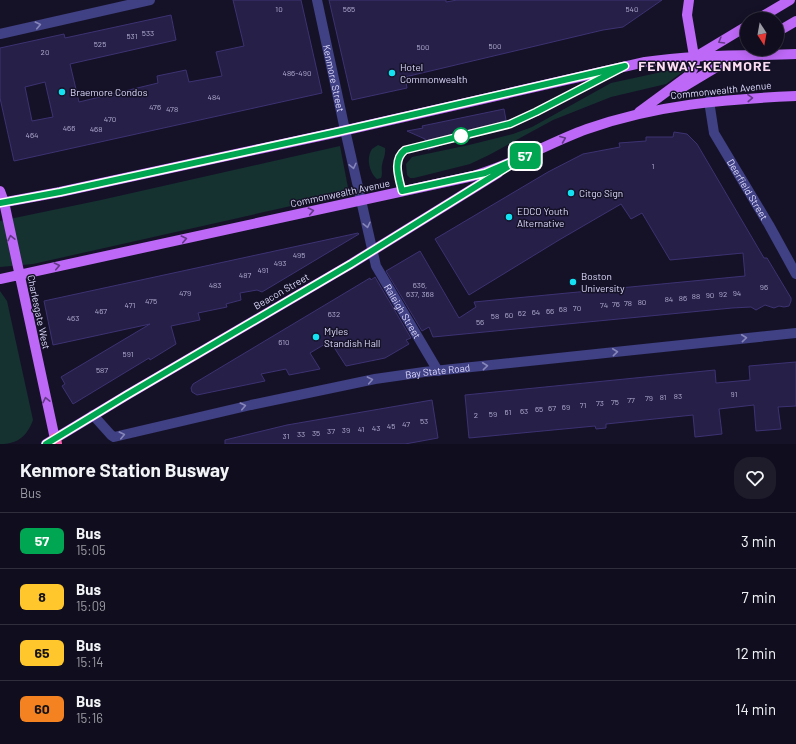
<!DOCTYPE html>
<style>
body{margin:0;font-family:Barlow,sans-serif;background:#1e1c2b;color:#f1f3f6;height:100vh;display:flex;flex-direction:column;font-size:15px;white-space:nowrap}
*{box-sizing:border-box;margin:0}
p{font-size:13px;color:#9c9ca4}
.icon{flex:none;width:22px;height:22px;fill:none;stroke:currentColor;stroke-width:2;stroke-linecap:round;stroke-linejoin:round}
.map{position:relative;height:444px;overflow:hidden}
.side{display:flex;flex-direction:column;background:#100e1e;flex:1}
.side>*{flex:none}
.badge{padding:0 8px;border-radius:6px;font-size:14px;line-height:26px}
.needle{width:26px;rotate:169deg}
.buttons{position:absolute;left:740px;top:12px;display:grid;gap:8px}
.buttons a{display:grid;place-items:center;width:44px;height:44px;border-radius:50%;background:#100e1e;box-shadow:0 2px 10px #0003,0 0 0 1px #302e3c;font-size:20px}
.map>.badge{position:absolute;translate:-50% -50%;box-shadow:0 0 0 2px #fff}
.round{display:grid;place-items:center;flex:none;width:42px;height:42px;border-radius:16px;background:#1e1c2b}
.summary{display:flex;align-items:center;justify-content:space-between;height:68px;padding:0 20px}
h1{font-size:19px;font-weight:700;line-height:30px}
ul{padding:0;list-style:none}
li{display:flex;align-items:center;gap:12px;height:56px;padding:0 20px;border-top:1px solid #302e3c}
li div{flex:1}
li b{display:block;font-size:15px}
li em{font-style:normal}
li .badge{min-width:44px;font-weight:700;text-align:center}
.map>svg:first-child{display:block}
</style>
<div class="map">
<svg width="796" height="444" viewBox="0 0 796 444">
<rect width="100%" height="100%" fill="#151228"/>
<path fill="#153230" d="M685 67 686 69 684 71 666 84 611 97 553 120 489 155 470 164 414 178H410L407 175 406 164 412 157 469 145 513 134 532 127 611 83Z
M378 145 385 148C386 155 383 159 382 165 381 170 383 174 381 178L377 179C369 172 366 158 372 149Z
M340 146 349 193 33 264 0 267V221L101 200Z
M0 291 7 301 33 420C27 436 18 444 0 444Z"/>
<path fill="#261f48" stroke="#3d3272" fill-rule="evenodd" d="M233 0H301L322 93 14 161 0 98V48L64 34 65 38 171 15 176 40 70 64 79 102 158 83 157 76 186 70 189 82 222 76 216 52 244 46ZM45 82 53 117 32 121 25 87Z
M329 0H446V2L457 0H662L623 27 603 30 405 77 407 88 352 100Z
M504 109 506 120 428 150 425 139 407 131 423 128 422 126Z
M674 132 687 134 697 144 764 258H767L791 298V301L789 306 784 307 779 306 774 308 765 305 756 310 751 307 732 308 433 337 429 327 422 331 386 271 420 251 459 318 476 307 474 302 745 276 743 253 670 260 642 213 631 219 621 204 559 240 469 295 435 239 548 172 583 154 620 147 619 143 646 141V137H673Z
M358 233 359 234 262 292 257 290 240 293 241 300 226 304 227 307 198 313 200 320 171 326 176 344 150 360 149 358 73 404 62 386 65 384 61 377 150 324 53 345 44 301Z
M375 277 411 338 406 340 409 344 385 358 346 366 330 341 310 353 320 369 289 375 286 369 261 374 265 381 197 395 192 392 191 388 193 384 370 278 371 280Z
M796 362V406L778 407 781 429 756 431 754 405 719 409 722 434 695 437 693 415 606 424V428L596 429 595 426 469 438 465 395 715 370 716 383 750 380 749 366Z
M432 400 438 438 405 444H225V440L287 425Z"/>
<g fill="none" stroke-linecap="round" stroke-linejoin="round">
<g stroke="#404084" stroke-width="10">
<path id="s1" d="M317 0 345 130 376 266 438 371"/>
<path d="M0 34 150 0"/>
<path id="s2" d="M709 101 714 133 769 225 796 274"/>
<path id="s3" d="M93 415 111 435 114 437 251 405 375 379 424 372 796 333"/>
</g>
<path stroke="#bd68f6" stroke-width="10" d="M758 19 790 0
M777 32 796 21
M697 56 747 26
M680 89 735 56
M639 112 688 76 693 69 695 62 687 15 689 0
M0 191 4 202 55 439
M0 203 60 192 329 134 645 62C695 54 746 56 796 54
M0 279 473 176C513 165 548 143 587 129 655 105 725 99 796 96
M46 444 127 395 351 264 498 173"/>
<path stroke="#f65dab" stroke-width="12" d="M55 439 56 444"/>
</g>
<defs><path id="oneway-chevron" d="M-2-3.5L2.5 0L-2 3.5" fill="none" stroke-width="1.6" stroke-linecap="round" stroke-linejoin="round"/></defs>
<g stroke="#8786ba">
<use href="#oneway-chevron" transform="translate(38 25) rotate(-13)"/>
<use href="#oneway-chevron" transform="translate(353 166) rotate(77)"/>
<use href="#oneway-chevron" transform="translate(367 225) rotate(77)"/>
<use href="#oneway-chevron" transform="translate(744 338) rotate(-6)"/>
<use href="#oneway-chevron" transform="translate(615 352) rotate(-6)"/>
<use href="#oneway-chevron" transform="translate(485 366) rotate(-6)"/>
<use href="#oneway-chevron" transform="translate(370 380) rotate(-11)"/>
<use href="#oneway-chevron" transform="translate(243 406) rotate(-13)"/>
<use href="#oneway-chevron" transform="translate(122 435) rotate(-13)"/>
</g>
<g stroke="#613985">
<use href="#oneway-chevron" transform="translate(721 41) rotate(149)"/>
<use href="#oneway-chevron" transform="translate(750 98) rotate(-3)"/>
<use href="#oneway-chevron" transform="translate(563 139) rotate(-22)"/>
<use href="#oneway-chevron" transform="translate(311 211) rotate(-12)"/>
<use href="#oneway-chevron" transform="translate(11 238) rotate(-102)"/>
<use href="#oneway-chevron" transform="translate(184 239) rotate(-12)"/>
<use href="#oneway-chevron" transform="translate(57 266) rotate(-12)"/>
<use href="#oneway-chevron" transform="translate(46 400) rotate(-102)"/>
</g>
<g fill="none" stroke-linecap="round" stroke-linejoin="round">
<g stroke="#fff" stroke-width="9">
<path id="line" d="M0 203 60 192 337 132 625 66 536 112 510 124 405 150C392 160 399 178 402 191L485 173 527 155 351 264 127 395 46 444"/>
</g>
<use href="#line" stroke="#00a651" stroke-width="6"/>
</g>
<g fill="#12e2f1" stroke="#151228" stroke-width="1.5">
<circle cx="392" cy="73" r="4"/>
<circle cx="62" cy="92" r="4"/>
<circle cx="571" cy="193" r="4"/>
<circle cx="509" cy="217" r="4"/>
<circle cx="573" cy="282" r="4"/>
<circle cx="316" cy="337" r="4"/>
</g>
<circle fill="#fff" stroke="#00a651" stroke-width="2" cx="461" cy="136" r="8"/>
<g text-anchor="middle" stroke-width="3" stroke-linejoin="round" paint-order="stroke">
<g font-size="8" fill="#b0acd0">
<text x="279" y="12">10</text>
<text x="349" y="12">565</text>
<text x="632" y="12">540</text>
<text x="148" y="36">533</text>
<text x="132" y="39">531</text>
<text x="100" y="47">525</text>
<text x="495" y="49">500</text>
<text x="423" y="50">500</text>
<text x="45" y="55">20</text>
<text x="297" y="76">486-490</text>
<text x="214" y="100">484</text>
<text x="155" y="110">476</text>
<text x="172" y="112">478</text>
<text x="110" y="122">470</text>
<text x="69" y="131">466</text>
<text x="96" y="132">468</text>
<text x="32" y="138">464</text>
<text x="653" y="169">1</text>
<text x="299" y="258">495</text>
<text x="280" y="266">493</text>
<text x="263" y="273">491</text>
<text x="245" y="278">487</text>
<text x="215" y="288">483</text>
<text x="420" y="288">636,<tspan x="420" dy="9">637, 368</tspan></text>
<text x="764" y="290">96</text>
<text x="185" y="296">479</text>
<text x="737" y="296">94</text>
<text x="723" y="297">92</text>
<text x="710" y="298">90</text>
<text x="696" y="299">88</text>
<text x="683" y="301">86</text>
<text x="669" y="302">84</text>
<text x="151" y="304">475</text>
<text x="642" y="305">80</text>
<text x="628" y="306">78</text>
<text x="616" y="307">76</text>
<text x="130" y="308">471</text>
<text x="604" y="308">74</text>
<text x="577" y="311">70</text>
<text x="563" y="312">68</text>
<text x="101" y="314">467</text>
<text x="550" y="314">66</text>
<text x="536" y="315">64</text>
<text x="522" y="316">62</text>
<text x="334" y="317">632</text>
<text x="509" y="318">60</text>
<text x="495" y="319">58</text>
<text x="73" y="321">463</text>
<text x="480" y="325">56</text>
<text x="284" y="345">610</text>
<text x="128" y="357">591</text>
<text x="102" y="373">587</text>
<text x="734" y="397">91</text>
<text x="678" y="399">83</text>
<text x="663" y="400">81</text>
<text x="649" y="401">79</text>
<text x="631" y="403">77</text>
<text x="615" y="405">75</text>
<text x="600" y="406">73</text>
<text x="583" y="408">71</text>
<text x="566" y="410">69</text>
<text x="552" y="411">67</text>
<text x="539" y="412">65</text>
<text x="524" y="414">63</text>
<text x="508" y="415">61</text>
<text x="493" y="417">59</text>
<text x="476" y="418">2</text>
<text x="424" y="424">53</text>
<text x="406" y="427">47</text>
<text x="391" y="429">45</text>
<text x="376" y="431">43</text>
<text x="361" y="432">41</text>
<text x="346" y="433">39</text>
<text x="331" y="434">37</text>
<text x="316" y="436">35</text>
<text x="301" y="437">33</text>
<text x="286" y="439">31</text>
</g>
<g font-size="10" fill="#dedbfd" stroke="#151228" text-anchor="start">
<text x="400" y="71">Hotel<tspan x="400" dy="12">Commonwealth</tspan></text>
<text x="70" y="96">Braemore Condos</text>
<text x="579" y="197">Citgo Sign</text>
<text x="517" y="215">EDCO Youth<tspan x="517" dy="12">Alternative</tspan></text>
<text x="581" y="280">Boston<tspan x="581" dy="12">University</tspan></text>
<text x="324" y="335">Myles<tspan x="324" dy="12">Standish Hall</tspan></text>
</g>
<g font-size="10" fill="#dedbfd" stroke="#151228">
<text dy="4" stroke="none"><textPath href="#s1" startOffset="80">Kenmore Street</textPath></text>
<text transform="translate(721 90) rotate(-6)" y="4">Commonwealth Avenue</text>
<text dy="4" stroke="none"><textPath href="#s2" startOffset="98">Deerfield Street</textPath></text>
<text transform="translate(340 193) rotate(-12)" y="4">Commonwealth Avenue</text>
<text transform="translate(281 291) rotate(-30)" y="4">Beacon Street</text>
<text dy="4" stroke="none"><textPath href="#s1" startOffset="325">Raleigh Street</textPath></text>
<text transform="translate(39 312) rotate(78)" y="4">Charlesgate West</text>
<text dy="4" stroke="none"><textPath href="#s3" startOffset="361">Bay State Road</textPath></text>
</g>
<g font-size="14" font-weight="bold" letter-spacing="1" fill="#fdddf2" stroke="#151228">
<text x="705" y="71">FENWAY-KENMORE</text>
</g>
</g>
</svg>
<div class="buttons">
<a><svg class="needle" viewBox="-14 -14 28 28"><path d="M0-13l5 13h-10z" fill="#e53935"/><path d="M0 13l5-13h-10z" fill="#9c9ca4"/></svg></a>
</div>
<b class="badge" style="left:525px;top:156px;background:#00a651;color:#fff">57</b>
</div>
<section class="side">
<div class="summary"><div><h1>Kenmore Station Busway</h1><p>Bus</p></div><a class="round"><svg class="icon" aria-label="heart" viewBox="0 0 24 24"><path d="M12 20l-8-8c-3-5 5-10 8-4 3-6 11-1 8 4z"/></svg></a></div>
<ul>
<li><span class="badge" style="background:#00a651;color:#fff">57</span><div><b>Bus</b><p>15:05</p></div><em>3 min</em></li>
<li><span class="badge" style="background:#ffc72c;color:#111">8</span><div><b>Bus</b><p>15:09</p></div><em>7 min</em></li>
<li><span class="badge" style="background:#ffc72c;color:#111">65</span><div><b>Bus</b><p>15:14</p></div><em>12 min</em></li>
<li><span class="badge" style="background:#f58220;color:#111">60</span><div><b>Bus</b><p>15:16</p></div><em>14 min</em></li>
</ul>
</section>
